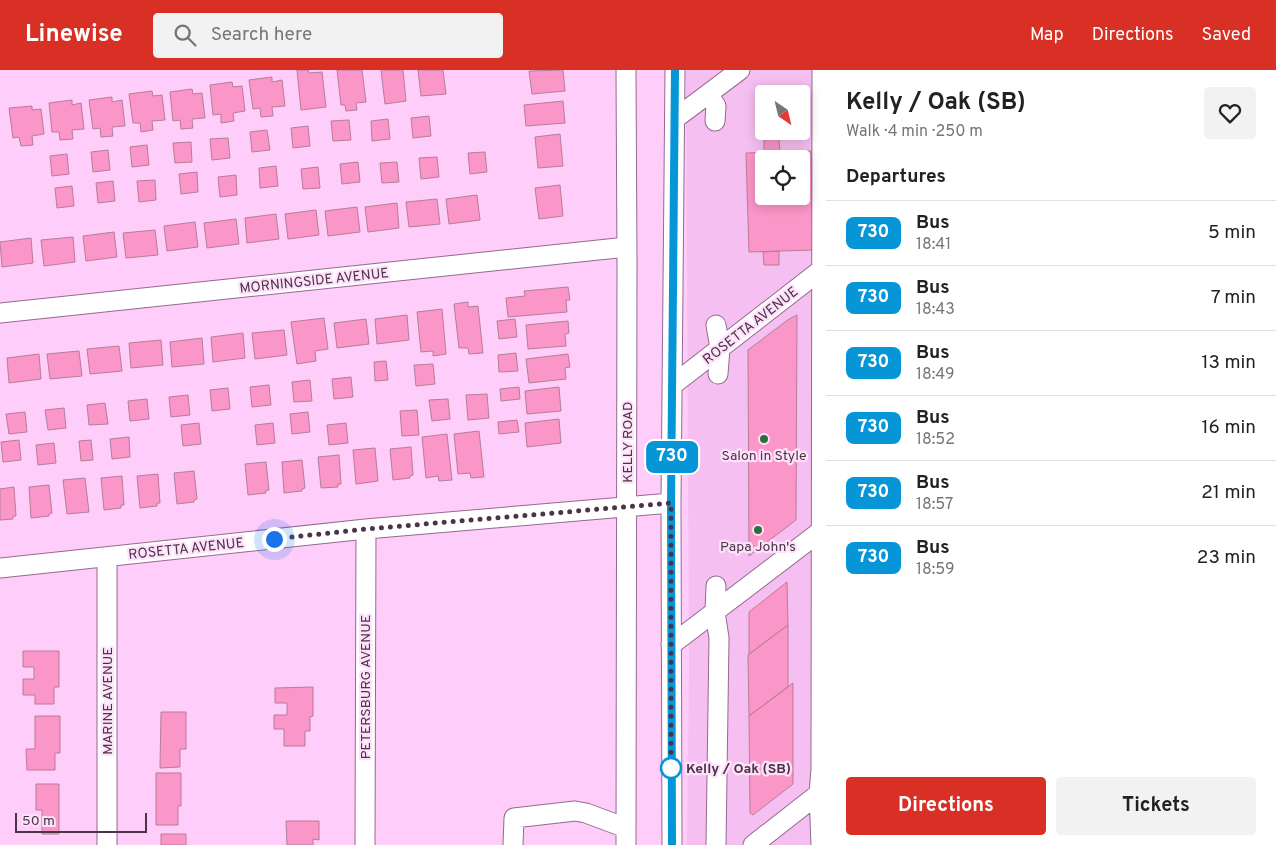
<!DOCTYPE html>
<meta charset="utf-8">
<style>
body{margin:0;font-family:Overpass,sans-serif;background:#f2f2f2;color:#222;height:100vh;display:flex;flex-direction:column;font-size:19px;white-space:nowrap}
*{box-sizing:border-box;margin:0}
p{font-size:16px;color:#767676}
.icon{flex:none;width:28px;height:28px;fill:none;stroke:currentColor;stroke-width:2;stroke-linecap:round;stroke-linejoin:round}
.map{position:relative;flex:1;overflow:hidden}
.sheet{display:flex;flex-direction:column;background:#fff;width:450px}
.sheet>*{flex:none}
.badge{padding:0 10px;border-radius:8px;font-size:18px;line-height:32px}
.needle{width:32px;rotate:145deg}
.tools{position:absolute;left:755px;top:15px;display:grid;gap:10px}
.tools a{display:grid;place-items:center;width:55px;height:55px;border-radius:5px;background:#fff;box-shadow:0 2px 12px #0003;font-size:25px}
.scale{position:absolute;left:15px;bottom:12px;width:132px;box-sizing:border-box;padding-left:5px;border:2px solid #493547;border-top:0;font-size:14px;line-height:18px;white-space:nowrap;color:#493547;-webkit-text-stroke:4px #ffe1fc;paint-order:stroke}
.you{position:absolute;width:25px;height:25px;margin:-12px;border:4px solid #fff;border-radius:50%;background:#1a73e8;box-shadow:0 0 0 8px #1a73e833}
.map>.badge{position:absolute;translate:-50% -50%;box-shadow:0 0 0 2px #fff}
h2{padding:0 20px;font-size:19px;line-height:45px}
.round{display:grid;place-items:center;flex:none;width:52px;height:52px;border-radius:5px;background:#f2f2f2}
.head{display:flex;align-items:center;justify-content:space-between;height:85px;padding:0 20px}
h1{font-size:24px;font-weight:700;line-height:38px}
.action{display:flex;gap:10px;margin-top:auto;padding:10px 20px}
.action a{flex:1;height:58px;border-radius:5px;background:#d93025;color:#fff;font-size:20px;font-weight:700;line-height:58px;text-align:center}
.action a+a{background:#f2f2f2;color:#222}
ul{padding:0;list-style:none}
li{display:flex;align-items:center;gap:15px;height:65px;padding:0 20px;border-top:1px solid #e0e0e0}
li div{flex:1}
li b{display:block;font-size:19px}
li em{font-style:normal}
li .badge{min-width:55px;font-weight:700;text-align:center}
header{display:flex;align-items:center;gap:30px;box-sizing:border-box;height:70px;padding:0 25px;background:#d93025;color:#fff}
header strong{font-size:24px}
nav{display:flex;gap:28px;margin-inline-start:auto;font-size:18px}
.search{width:350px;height:45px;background:#f2f2f2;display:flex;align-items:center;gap:12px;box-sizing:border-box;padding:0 18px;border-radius:5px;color:#767676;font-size:19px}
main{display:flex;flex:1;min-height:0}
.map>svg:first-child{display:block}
</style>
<header>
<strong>Linewise</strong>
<div class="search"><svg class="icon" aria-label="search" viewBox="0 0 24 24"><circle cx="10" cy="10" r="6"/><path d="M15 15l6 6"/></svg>Search here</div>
<nav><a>Map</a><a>Directions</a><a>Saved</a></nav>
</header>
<main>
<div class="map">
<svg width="826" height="775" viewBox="0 0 826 775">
<rect width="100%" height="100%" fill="#fecdf9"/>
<path fill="#f6bff1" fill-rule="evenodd" d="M686 0H826V775H687L689 598ZM764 24H801V61H764ZM764 89H801V126H764Z"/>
<path fill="#fb96c8" stroke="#b67d98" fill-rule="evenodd" d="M297 0H308L309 3 322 2 326 37 301 40Z
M337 0H362L366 32 356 33 357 40 346 41 345 35H341Z
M381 0H403L406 31 385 34Z
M418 0H443L446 24 421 26Z
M563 0 565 21 532 24 529 1Z
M272 7V12L282 10 285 36 272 37 273 46 261 47 260 38 253 39 249 10Z
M232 12 233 17 242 16 245 41 233 43 234 51 221 53V44L213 45 210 15Z
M192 19 193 24 202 23 205 48 192 49 193 58 181 59 180 50 173 51 170 22Z
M152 21 153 26 162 25 165 50 152 51 153 60 141 62 140 53H133L129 24Z
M112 27V32L122 30 125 56 112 57 113 66 101 67 100 58 93 59 89 30Z
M72 30V35L81 33 84 59 72 60 73 69 60 70 59 62H52L49 33Z
M563 31 565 53 526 56 524 35Z
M32 36V40L41 39 44 64 32 66 33 75 21 76 19 67 13 68 9 38Z
M429 46 431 66 413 68 411 48Z
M388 49 390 69 372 71 371 51Z
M349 50 351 70 333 71 331 51Z
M308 56 310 76 293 78 291 58Z
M267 60 270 80 252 82 250 62Z
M560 64 563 96 538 98 535 67Z
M228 68 230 88 212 90 210 69Z
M779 69 780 82 764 83V70Z
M191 72 192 92 175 93 173 73Z
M147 75 149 95 132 97 130 77Z
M108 80 110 100 93 102 91 82Z
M811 81 813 180 749 182 746 83ZM764 89H801V126H764Z
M485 82 487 102 470 104 468 83Z
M67 84 69 104 52 106 50 86Z
M437 87 439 107 421 109 419 88Z
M358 92 360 112 342 114 340 94Z
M397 92 399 112 382 113 380 93Z
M276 96 278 116 260 118 259 98Z
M318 97 320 118 303 119 301 99Z
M197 102 198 122 181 124 179 104Z
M236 105 237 125 220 127 218 107Z
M155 110 156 130 139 132 137 111Z
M113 111 115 131 98 133 96 113Z
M560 115 563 146 539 149 535 118Z
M72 116 74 136 57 138 55 118Z
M477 125 480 150 449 154 446 129Z
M437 129 440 154 409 157 406 132Z
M397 133 399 158 368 162 365 137Z
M357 137 360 162 328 166 325 141Z
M316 140 319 165 288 169 285 144Z
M276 144 279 169 247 173 245 148Z
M236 149 239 174 207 178 204 153Z
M195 152 198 177 167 181 164 156Z
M155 160 158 185 126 188 123 163Z
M114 162 117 187 86 191 83 166Z
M73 167 75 192 44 196 41 170Z
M31 168 33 193 2 197 0 172Z
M779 181V195H764L763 182Z
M568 217 570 230H566L567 242 508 247 506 228 525 226 524 221Z
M468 232V237L478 236 483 283 469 284 468 278H459L454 234Z
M442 239 446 284 433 286V281L421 282 417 242Z
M407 245 409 270 377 274 375 249Z
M797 245 796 450 749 486 748 280 789 249Z
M324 248 328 279 315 281 316 291 297 294 291 252Z
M366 249 369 274 337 278 334 253Z
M515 249 517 267 499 269 497 251Z
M568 251 569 263 565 264 566 276 528 279 526 255Z
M284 260 287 285 255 289 252 263Z
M243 263 245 288 213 292 211 267Z
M202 268 204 294 172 297 170 272Z
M161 270 163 295 131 298 129 273Z
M119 276 122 301 90 304 87 279Z
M79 281 82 306 50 309 47 284Z
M516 283 518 301 499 302 498 285Z
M39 284 41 309 9 313 7 288Z
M568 284 570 297 565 298 566 309 529 313 526 289Z
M386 291 388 310 375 311 374 292Z
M433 294 435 314 416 316 414 295Z
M351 307 353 327 334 329 332 309Z
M310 310 312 331 294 332 292 312Z
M269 315 271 335 252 337 250 317Z
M519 317 520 329 501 331 500 319Z
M559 317 561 341 527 344 525 321Z
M228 318 230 339 212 341 210 320Z
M487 324 489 348 468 350 466 325Z
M188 325 190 345 171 347 169 327Z
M147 329 149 349 130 351 128 331Z
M448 329 450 349 432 351 429 330Z
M105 333 108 354 89 355 87 335Z
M64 338 66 358 48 360 45 340Z
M417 340 419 365 402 366 400 341Z
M25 342 27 362 9 364 6 344Z
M308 342 310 362 292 364 290 344Z
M559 349 561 373 527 377 525 353Z
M517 350 519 362 499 364 498 352Z
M199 353 201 374 183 376 181 355Z
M273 353 275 373 257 375 255 355Z
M346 353 348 373 329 375 327 355Z
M479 361 484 407 471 408 470 403 458 404 454 364Z
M447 364 452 410 439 411 438 406 426 408 422 367Z
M129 367 130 387 112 389 110 369Z
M19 370 21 390 3 392 1 372Z
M91 370 93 390 81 391 79 371Z
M54 373 56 393 38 395 36 375Z
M411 377 413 405 410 406V408L393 410 390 379Z
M375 378 378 411 356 414 353 380Z
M339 385 341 414H338V417L321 418 318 387Z
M302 390 305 418 302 419V421L284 423 282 392Z
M266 392 269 420 265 421 266 423 248 425 245 394Z
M194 401 197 429 194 430V432L177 434 174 403Z
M158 404 160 433H157V436L140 438 137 406Z
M122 406 124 435H121V438L104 440 101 408Z
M85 408 89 442 67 444 63 410Z
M49 415 52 443 49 444V446L31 448 29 417Z
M14 417 16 446H13V449L0 450V419Z
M787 512 788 555 749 584V542Z
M788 555V617L749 646 748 585Z
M23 581H59V617H54V634H35V625H23V609H34V597H23Z
M793 613V714L753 745 750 743 749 646Z
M313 617V646L310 647V661H305V676H284V659H274V645H287V633H275V618Z
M161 642H186V679H180V697L160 698Z
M35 646H60V683H55V700H27L26 679H35Z
M156 703H181V736H178V755H156Z
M36 714H59V764H42V740H36Z
M286 751H319V770L313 769V775H287Z
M161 764H186V775H161Z"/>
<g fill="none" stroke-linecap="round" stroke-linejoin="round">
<g stroke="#956991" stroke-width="21">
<path id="minor" d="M708 24 716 36 715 51
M676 48 740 0
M0 243 627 177
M716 255 720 278 718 304
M674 314 826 196
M0 498 366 459 671 433
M671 575 826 457
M107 775V487
M365 775 366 459
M513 775 514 748 575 741 586 743 626 758
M626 775 627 193 626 0
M672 775 671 433 675 0
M716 775 719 568 715 542 716 516
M753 775 826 718
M821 775 819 723 821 699 822 0"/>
</g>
<use href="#minor" stroke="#fff" stroke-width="19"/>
</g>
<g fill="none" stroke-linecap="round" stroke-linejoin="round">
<g stroke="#fff" stroke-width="11">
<path id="line" d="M672 775 671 433 675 0"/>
</g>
<use href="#line" stroke="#0696d7" stroke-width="8"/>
<path stroke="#493547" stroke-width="5" stroke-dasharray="0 9" d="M274 469 366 459 671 433V700V698"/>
</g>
<g fill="#2a703c" stroke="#ffe1fc" stroke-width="2">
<circle cx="764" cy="369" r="5"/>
<circle cx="758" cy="460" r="5"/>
</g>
<circle fill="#fff" stroke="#0696d7" stroke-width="2.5" cx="671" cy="698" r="10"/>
<g text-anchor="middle" stroke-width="4.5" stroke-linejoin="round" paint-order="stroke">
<g font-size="14" fill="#493547" stroke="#ffe1fc">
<text transform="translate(314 210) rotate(-6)" y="5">MORNINGSIDE AVENUE</text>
<text transform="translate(750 255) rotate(-38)" y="5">ROSETTA AVENUE</text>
<text transform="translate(627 372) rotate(-90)" y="5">KELLY ROAD</text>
<text transform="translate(186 478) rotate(-6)" y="5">ROSETTA AVENUE</text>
<text transform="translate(365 617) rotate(-90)" y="5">PETERSBURG AVENUE</text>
<text transform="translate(107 631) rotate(-90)" y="5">MARINE AVENUE</text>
</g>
<g font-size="14" fill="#493547" stroke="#ffe1fc">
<text x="764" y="390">Salon in Style</text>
<text x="758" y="481">Papa John's</text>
</g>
<g font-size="14" font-weight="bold" fill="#493547" stroke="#ffe1fc" text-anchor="start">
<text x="686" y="703">Kelly / Oak (SB)</text>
</g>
</g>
</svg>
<div class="tools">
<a><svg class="needle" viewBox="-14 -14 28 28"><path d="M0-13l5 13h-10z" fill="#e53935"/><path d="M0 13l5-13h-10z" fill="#767676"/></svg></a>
<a><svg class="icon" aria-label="locate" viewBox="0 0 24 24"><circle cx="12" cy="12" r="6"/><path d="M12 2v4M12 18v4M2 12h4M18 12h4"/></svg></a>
</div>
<div class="scale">50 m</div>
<div class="you" style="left:274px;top:469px"></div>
<b class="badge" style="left:672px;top:387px;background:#0696d7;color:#fff">730</b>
</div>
<section class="sheet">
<div class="head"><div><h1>Kelly / Oak (SB)</h1><p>Walk · 4 min · 250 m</p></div><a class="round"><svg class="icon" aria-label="heart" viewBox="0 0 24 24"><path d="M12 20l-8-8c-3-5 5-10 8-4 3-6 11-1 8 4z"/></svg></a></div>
<h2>Departures</h2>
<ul>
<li><span class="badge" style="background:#0696d7;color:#fff">730</span><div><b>Bus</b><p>18:41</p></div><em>5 min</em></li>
<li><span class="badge" style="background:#0696d7;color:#fff">730</span><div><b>Bus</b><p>18:43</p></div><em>7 min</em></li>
<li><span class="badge" style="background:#0696d7;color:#fff">730</span><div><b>Bus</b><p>18:49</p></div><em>13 min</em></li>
<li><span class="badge" style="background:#0696d7;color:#fff">730</span><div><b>Bus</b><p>18:52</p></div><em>16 min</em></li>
<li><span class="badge" style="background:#0696d7;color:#fff">730</span><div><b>Bus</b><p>18:57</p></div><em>21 min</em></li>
<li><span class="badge" style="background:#0696d7;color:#fff">730</span><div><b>Bus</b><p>18:59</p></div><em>23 min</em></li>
</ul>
<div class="action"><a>Directions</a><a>Tickets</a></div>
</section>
</main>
